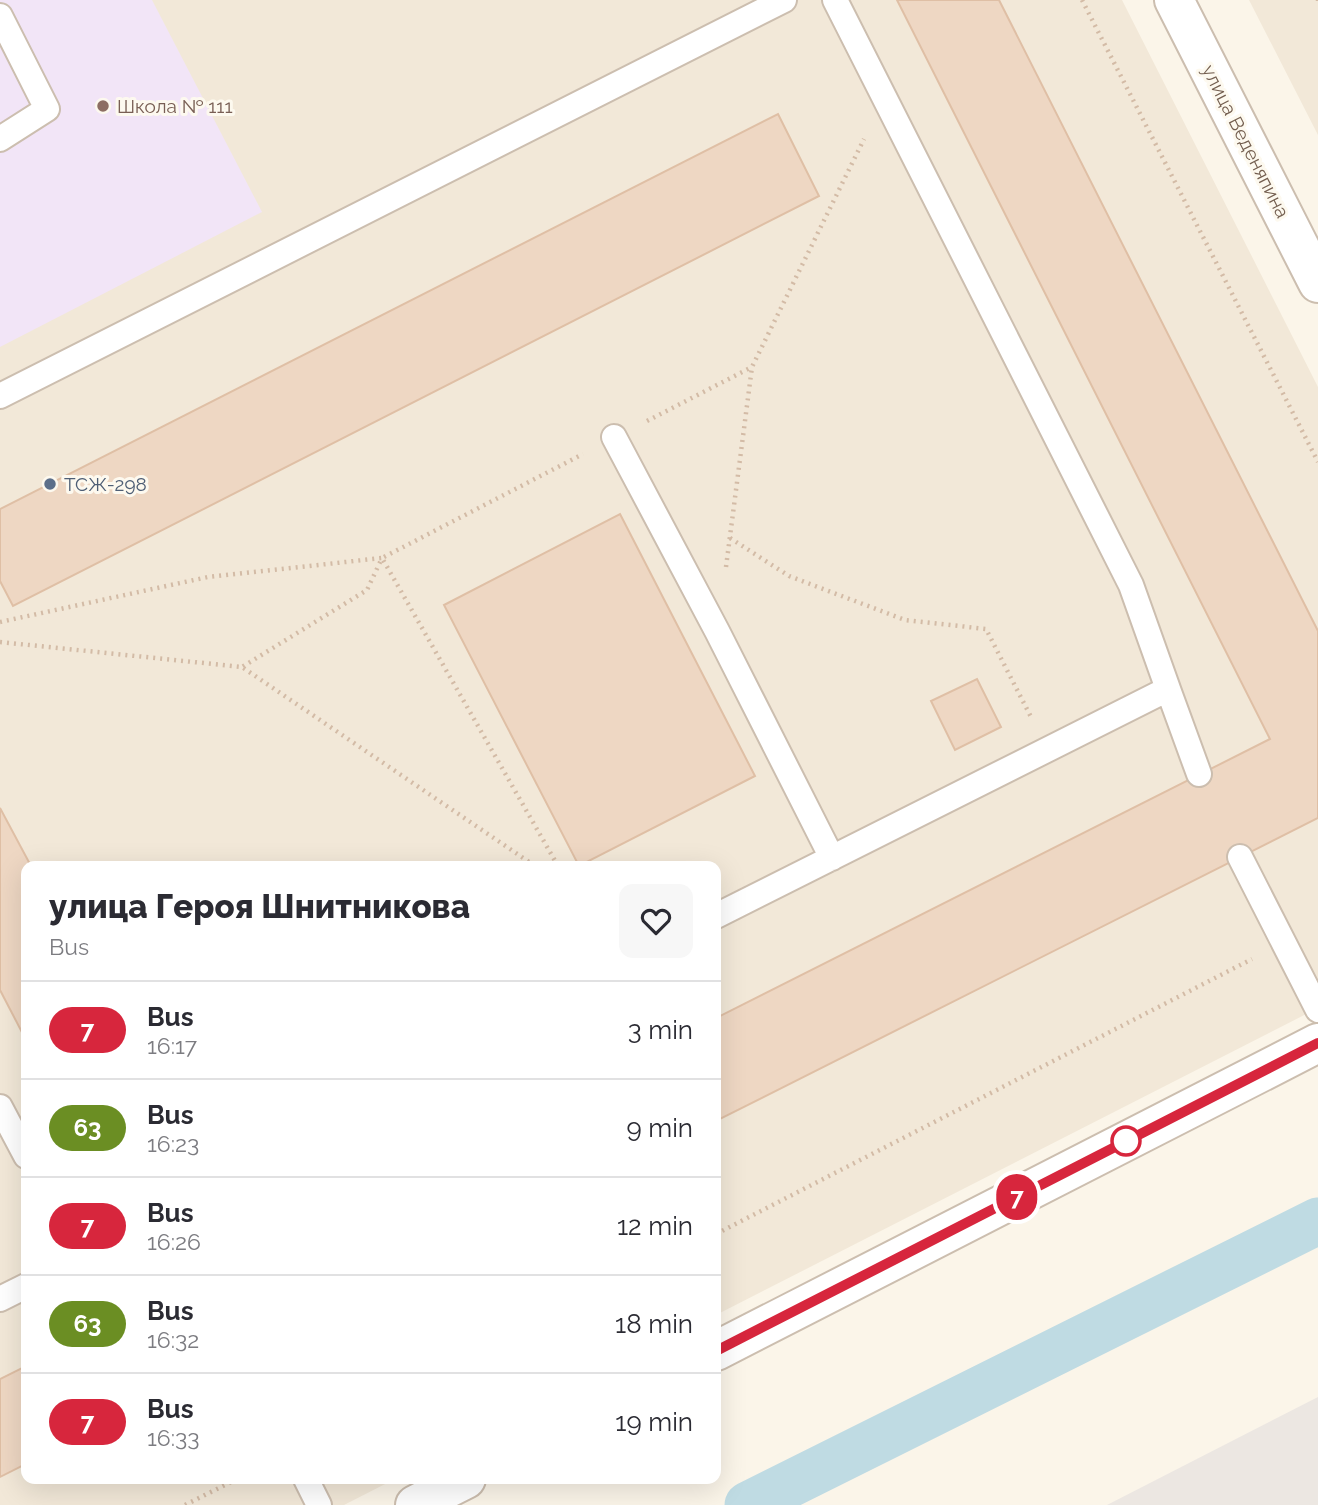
<!DOCTYPE html>
<meta charset="utf-8">
<style>
body{margin:0;font-family:Raleway,sans-serif;background:#f7f7f7;color:#2b2b33;height:100vh;display:flex;flex-direction:column;font-size:26px;white-space:nowrap}
*{box-sizing:border-box;margin:0}
p{font-size:23px;color:#7c7c81}
.icon{flex:none;width:38px;height:38px;fill:none;stroke:currentColor;stroke-width:2;stroke-linecap:round;stroke-linejoin:round}
.map{position:relative;flex:1;overflow:hidden}
.panel{position:absolute;left:21px;top:861px;width:700px;height:623px;display:flex;flex-direction:column;background:#fff;border-radius:14px;box-shadow:0 7px 28px #0002}
.panel>*{flex:none}
.badge{padding:0 14px;border-radius:23px;font-size:24px;line-height:46px}
.map>.badge{position:absolute;translate:-50% -50%;box-shadow:0 0 0 4px #fff}
.round{display:grid;place-items:center;flex:none;width:74px;height:74px;border-radius:14px;background:#f7f7f7}
.headline{display:flex;align-items:center;justify-content:space-between;height:119px;padding:0 28px}
h1{font-size:33px;font-weight:800;line-height:52px}
ul{padding:0;list-style:none}
li{display:flex;align-items:center;gap:21px;height:98px;padding:0 28px;border-top:2px solid #e1e1e2}
li div{flex:1}
li b{display:block;font-size:26px}
li em{font-style:normal}
li .badge{min-width:77px;font-weight:700;text-align:center}
.map>svg:first-child{display:block}
</style>
<div class="map">
<svg width="1318" height="1505" viewBox="0 0 1318 1505">
<rect width="100%" height="100%" fill="#fbf5e9"/>
<path fill="#f2e8d8" d="M0 0H1122L1318 387V1008L716 1315V866H26V1479H395L344 1505H0Z
M1249 0H1318V135Z"/>
<path fill="#ece7e2" d="M1318 1397V1505H1107Z"/>
<path fill="#f2e5f7" d="M0 0H152L262 212 0 347Z"/>
<g fill="none" stroke-linecap="round" stroke-linejoin="round">
<path stroke="#bfdbe3" stroke-width="47" d="M748 1505 1318 1221"/>
</g>
<path fill="#eed7c3" stroke="#dfbfa5" stroke-width="2" d="M897 0H999L1318 631V818L716 1121V1018L1270 739Z
M778 114 819 196 13 606 0 581V509Z
M620 514 755 776 579 866 444 605Z
M977 679 1001 727 955 750 931 701Z
M0 808 31 866H26V1040L0 990Z
M26 1366V1464L0 1477V1379Z"/>
<g fill="none" stroke-linecap="round" stroke-linejoin="round">
<g stroke="#ccbeaf" stroke-width="28">
<path id="service" d="M0 16 47 109 0 139
M0 396 784 0
M614 437 717 631 832 858
M1168 689 1199 774
M1240 857 1318 1010
M716 916 1168 689 1131 585 835 0
M0 1107 26 1156
M0 1299 26 1286
M306 1479 319 1505"/>
</g>
<g stroke="#ccbeaf" stroke-width="42">
<path id="minor" d="M1174 0 1318 283
M716 1351 1318 1043
M415 1505 466 1479"/>
</g>
<path stroke="#d3bba6" stroke-width="4.5" stroke-dasharray="2 5" stroke-linecap="butt" d="M1082 0 1318 462
M1318 0V1
M647 421 752 367
M730 538 789 576 905 620 986 629 1032 719
M726 567 752 367 864 139
M0 622 208 577 382 558 367 590 242 667
M0 642 242 667 535 866
M558 866 382 558 583 454
M716 1234 1252 959
M185 1505 237 1479"/>
<use href="#service" stroke="#fff" stroke-width="24"/>
<use href="#minor" stroke="#fff" stroke-width="38"/>
</g>
<g fill="none" stroke-linecap="round" stroke-linejoin="round">
<g stroke="#fff" stroke-width="16">
<path id="line" d="M716 1351 1318 1043"/>
</g>
<use href="#line" stroke="#d7263d" stroke-width="10"/>
</g>
<circle fill="#8d6e63" stroke="#fdf9ef" stroke-width="2.5" cx="103" cy="106" r="7"/>
<circle fill="#5c6f8a" stroke="#fdf9ef" stroke-width="2.5" cx="50" cy="484" r="7"/>
<circle fill="#fff" stroke="#d7263d" stroke-width="3.5" cx="1126" cy="1141" r="14"/>
<g text-anchor="middle" stroke-width="6" stroke-linejoin="round" paint-order="stroke">
<g font-size="19" fill="#785e54" stroke="#fdf9ef" text-anchor="start">
<text x="117" y="113">Школа № 111</text>
</g>
<g font-size="19" fill="#735e4f" stroke="#fdf9ef">
<text transform="translate(1246 141) rotate(63)" y="7">улица Веденяпина</text>
</g>
<g font-size="19" fill="#4e5e75" stroke="#fdf9ef" text-anchor="start">
<text x="64" y="491">ТСЖ-298</text>
</g>
</g>
</svg>
<b class="badge" style="left:1017px;top:1197px;background:#d7263d;color:#fff">7</b>
<section class="panel">
<div class="headline"><div><h1>улица Героя Шнитникова</h1><p>Bus</p></div><a class="round"><svg class="icon" aria-label="heart" viewBox="0 0 24 24"><path d="M12 20l-8-8c-3-5 5-10 8-4 3-6 11-1 8 4z"/></svg></a></div>
<ul>
<li><span class="badge" style="background:#d7263d;color:#fff">7</span><div><b>Bus</b><p>16:17</p></div><em>3 min</em></li>
<li><span class="badge" style="background:#6b8e23;color:#fff">63</span><div><b>Bus</b><p>16:23</p></div><em>9 min</em></li>
<li><span class="badge" style="background:#d7263d;color:#fff">7</span><div><b>Bus</b><p>16:26</p></div><em>12 min</em></li>
<li><span class="badge" style="background:#6b8e23;color:#fff">63</span><div><b>Bus</b><p>16:32</p></div><em>18 min</em></li>
<li><span class="badge" style="background:#d7263d;color:#fff">7</span><div><b>Bus</b><p>16:33</p></div><em>19 min</em></li>
</ul>
</section>
</div>
